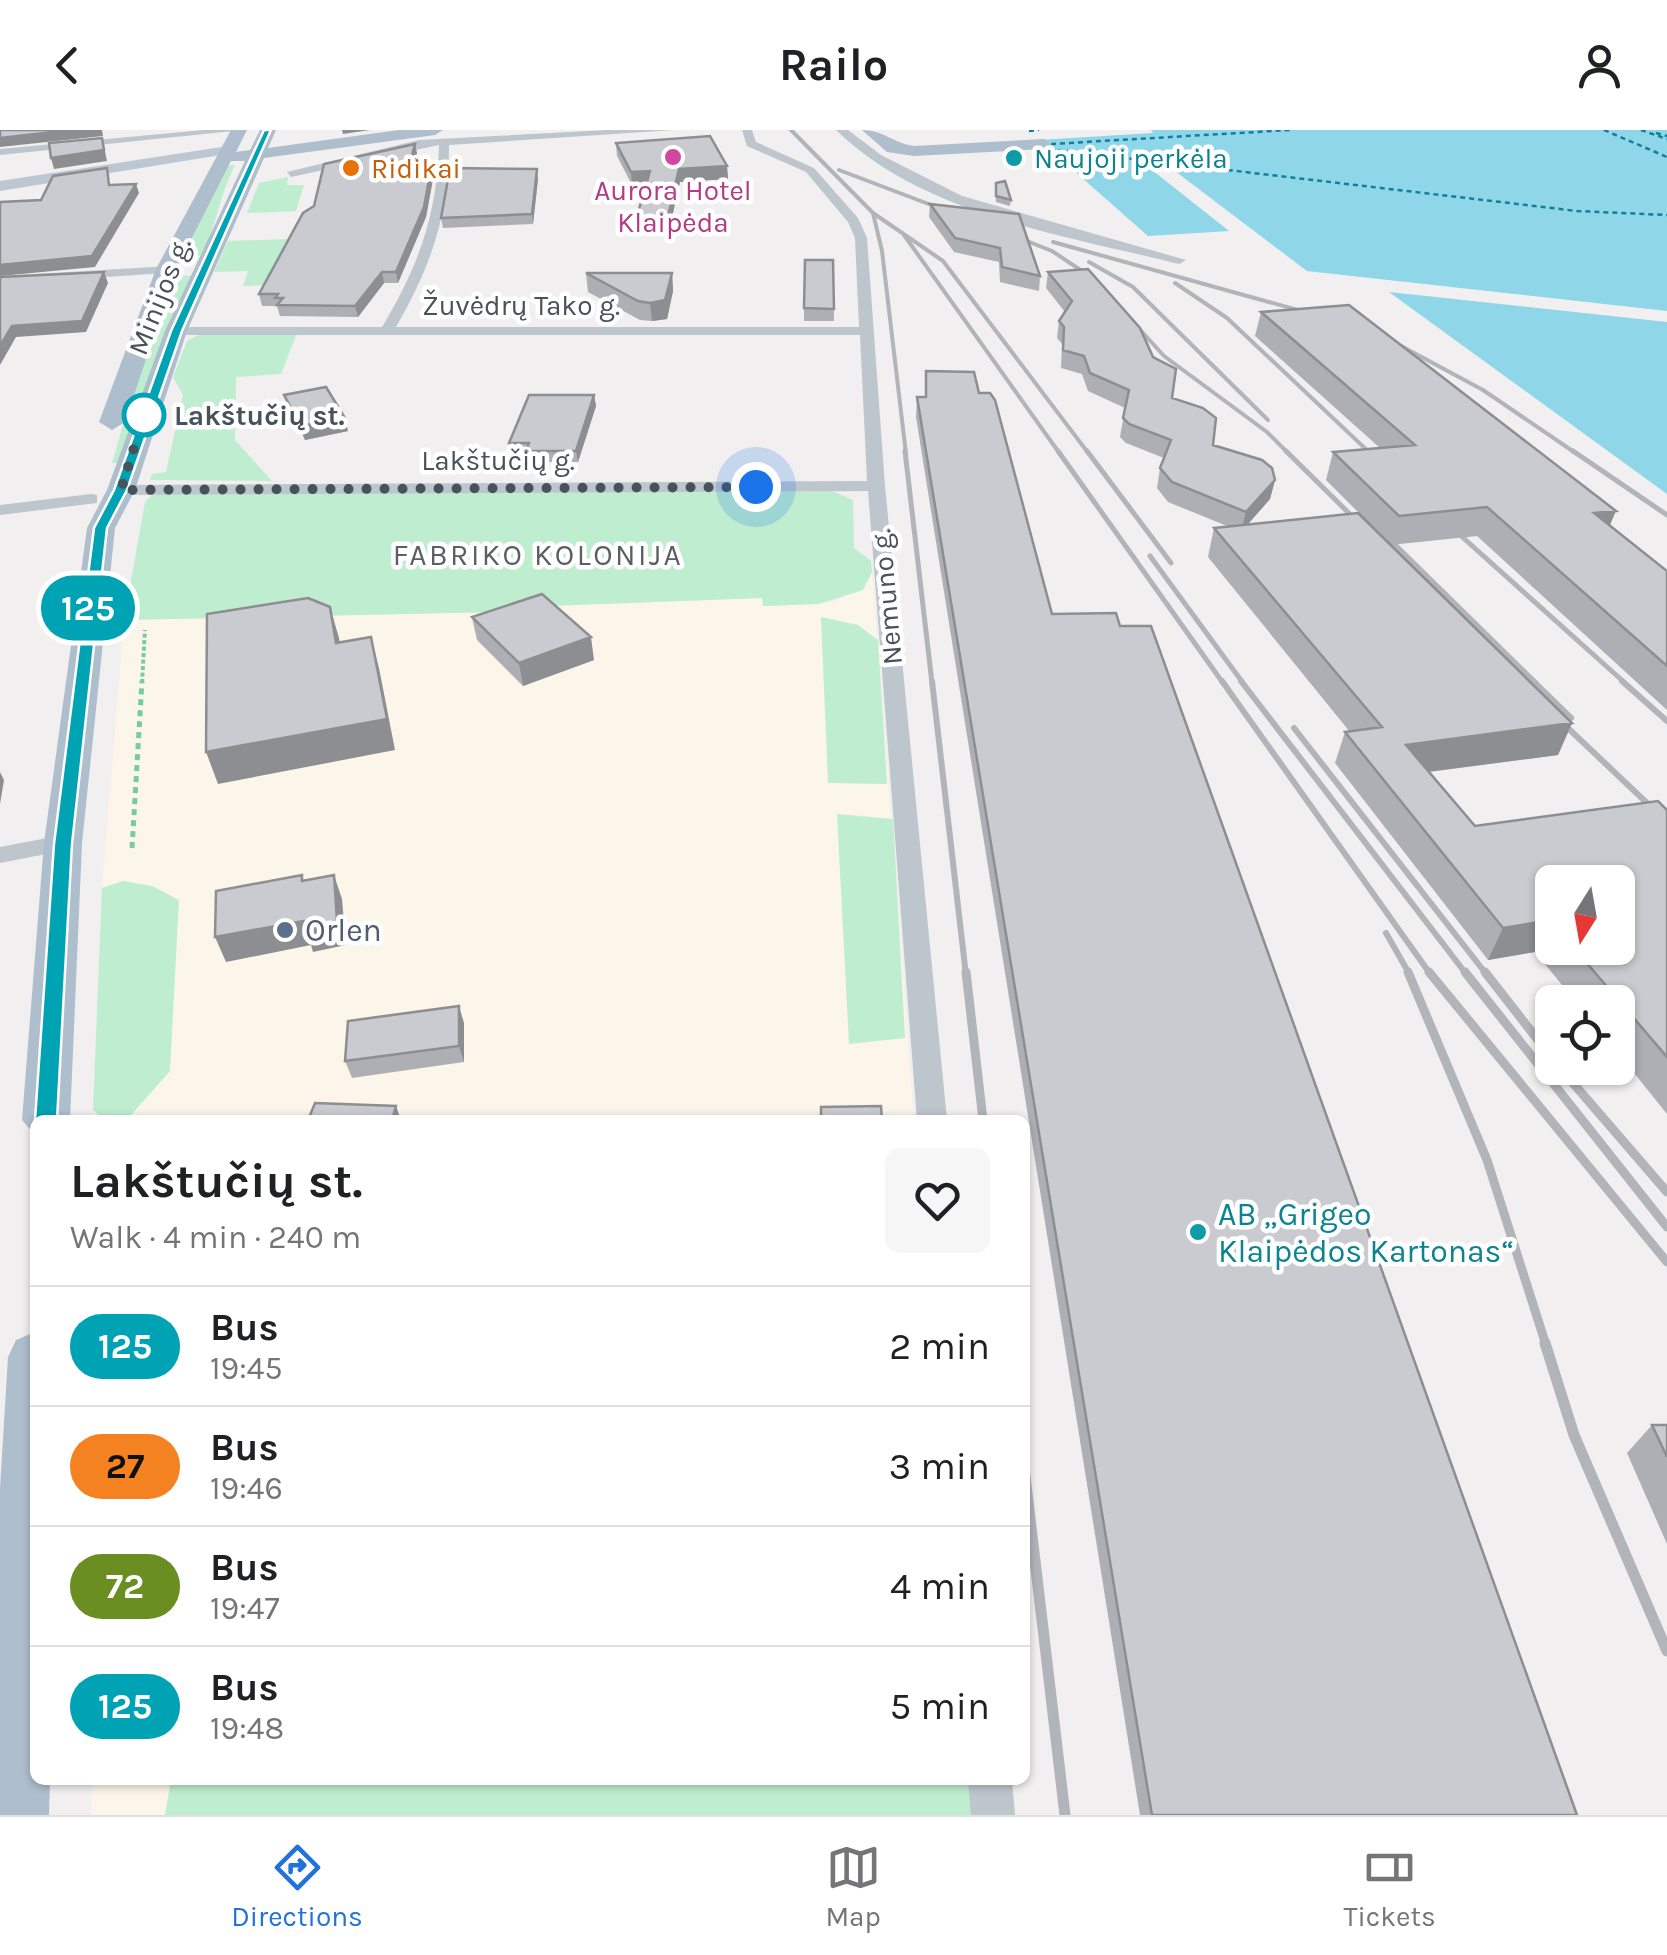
<!DOCTYPE html>
<meta charset="utf-8">
<style>
body{margin:0;font-family:Karla,sans-serif;background:#f6f6f6;color:#202124;height:100vh;display:flex;flex-direction:column;font-size:38px;white-space:nowrap}
*{box-sizing:border-box;margin:0}
p{font-size:32px;color:#757577}
.icon{flex:none;width:55px;height:55px;fill:none;stroke:currentColor;stroke-width:2;stroke-linecap:round;stroke-linejoin:round}
.map{position:relative;flex:1;overflow:hidden}
.drawer{position:absolute;left:30px;top:985px;width:1000px;height:670px;display:flex;flex-direction:column;background:#fff;border-radius:15px;box-shadow:0 2px 8px #0004}
.drawer>*{flex:none}
.badge{padding:0 20px;border-radius:32px;font-size:35px;line-height:65px}
.needle{width:65px;rotate:191deg}
.controls{position:absolute;left:1535px;top:735px;display:grid;gap:20px}
.controls a{display:grid;place-items:center;width:100px;height:100px;border-radius:15px;background:#fff;box-shadow:0 2px 8px #0004;font-size:50px}
.you{position:absolute;width:50px;height:50px;margin:-25px;border:8px solid #fff;border-radius:50%;background:#1a73e8;box-shadow:0 0 0 15px #1a73e833}
.map>.badge{position:absolute;translate:-50% -50%;box-shadow:0 0 0 5px #fff}
.round{display:grid;place-items:center;flex:none;width:105px;height:105px;border-radius:15px;background:#f6f6f6}
.head{display:flex;align-items:center;justify-content:space-between;height:170px;padding:0 40px}
h1{font-size:48px;font-weight:700;line-height:75px}
ul{padding:0;list-style:none}
li{display:flex;align-items:center;gap:30px;height:120px;padding:0 40px;border-top:2px solid #e0e0e0}
li div{flex:1}
li b{display:block;font-size:38px}
li em{font-style:normal}
li .badge{min-width:110px;font-weight:700;text-align:center}
header{display:flex;justify-content:space-between;align-items:center;height:130px;padding:0 40px;background:#fff;font-size:45px;font-weight:700}
.tabs{display:flex;justify-content:space-around;align-items:center;height:140px;border-top:2px solid #e0e0e0;background:#fff;font-size:28px;color:#757577}
.tabs a{display:grid;justify-items:center;gap:5px}
.tabs .current{color:#2172d9}
.map>svg:first-child{display:block}
</style>
<header><svg class="icon" aria-label="back" viewBox="0 0 24 24"><path d="M15 5l-7 7 7 7"/></svg>Railo<svg class="icon" aria-label="person" viewBox="0 0 24 24"><circle cx="12" cy="8" r="4"/><path d="M4 21q1-7 8-7t8 7"/></svg></header>
<div class="map">
<svg width="1667" height="1685" viewBox="0 0 1667 1685">
<rect width="100%" height="100%" fill="#f1efef"/>
<path fill="#fbf6e9" d="M872 442 914 990H93L102 758 124 490 548 481V476L763 468 764 476 819 474 838 470 868 452Z
M92 1650H171L165 1685H91Z"/>
<path fill="#bfedd0" d="M235 35C220 65 216 94 203 125L182 129 226 36Z
M288 47 287 55H304L296 81 247 83 259 53Z
M288 109 272 155 243 156 248 141 214 142 228 111Z
M179 145 192 146 118 333H112L150 203 172 149Z
M297 203 281 244 236 247 235 310 272 351 150 350 152 344 166 342 183 265 173 247 187 211 201 204Z
M832 361 853 370 854 418 871 431 872 442 863 460 819 474 763 476 762 468 549 476V481L124 490 145 372 153 364Z
M821 487 858 495 878 510 887 654 828 653Z
M837 684 893 689 905 908 849 914Z
M123 751 152 756 179 770 170 941 131 985 104 990 93 980 102 758Z
M171 1650H972L974 1685H165Z"/>
<path fill="#8ed6e8" d="M1151 0H1667V181L1307 141 1171 38 1152 40 1229 101 1148 106 1039 10 1153 3Z
M1389 162 1667 192V364Z"/>
<g fill="none" stroke-linecap="round" stroke-linejoin="round">
<path stroke="#12809c" stroke-width="2.5" stroke-dasharray="5 4" stroke-linecap="butt" d="M1604 0 1667 27
M1641 0 1667 9
M1029 1 1039 0
M1656 3 1667 6
M1051 14 1290 0
M1049 19 1577 81 1667 85"/>
<path stroke="#78caa1" stroke-width="4" stroke-dasharray="4 2.5" stroke-linecap="butt" d="M142 553 145 500"/>
<path stroke="#78caa1" stroke-width="5" stroke-dasharray="6 5" stroke-linecap="butt" d="M132 718 142 551"/>
<path fill="#bdc6cd" fill-rule="evenodd" d="M204 0H243L0 25V19Z
M608 0H674L449 15C449 85 431 136 396 197H859L855 108 848 92 806 42 747 16 742 0H752L756 12 814 38 858 88 867 108 885 356 947 990H917L868 361 121 365 112 360 121 355 867 351 860 205H176L169 201 176 197H382C418 137 437 86 439 15L291 47 287 42 419 10Z
M836 0H848L881 25 962 66 1186 130 1179 134C1064 105 925 86 836 0Z
M171 136 166 143 0 154V146Z
M91 364 97 365V373L0 385V375Z
M63 705 75 713 72 719 0 733V717Z
M968 1650H1012L1015 1685H971Z"/>
<path fill="#bdc7d2" fill-rule="evenodd" d="M228 16 233 17V23L0 61V51Z"/>
<path fill="#afbecc" fill-rule="evenodd" d="M231 0H247L236 22 250 20 260 0H276L268 18 399 0H443L435 5 264 28 187 201 135 360 115 398 82 713 70 990H35V1005L22 990 44 713 87 398 107 360 165 201 245 31H231L176 139 125 292 112 300 99 292 156 139Z
M862 0C883 0 893 13 914 16L1044 9 1052 14 1044 19 914 26 887 22Z
M35 1202V1650H50L49 1685H0V1358L8 1227 16 1210Z"/>
<path stroke="#b1b4b9" stroke-width="4" d="M791 0 873 83 943 131 1089 324
M839 40 955 84
M873 83 882 121 906 324
M1002 101 1052 121 1094 149 1164 226 1267 302 1289 324
M904 105 1060 324
M1053 112 1323 187
M1089 132 1133 157 1268 290
M1175 153 1227 188 1371 324
M1375 202 1483 260 1577 324"/>
<path stroke="#b1b4b9" stroke-width="5" d="M905 321 932 553
M1058 321 1223 553
M1087 321 1171 433
M1286 321 1369 403
M1368 321 1385 337
M1573 321 1667 385
M1440 387 1625 553
M1375 395 1536 553
M1150 426 1243 553"/>
<path stroke="#b1b4b9" stroke-width="6" d="M932 551 966 845
M1222 551 1431 845
M1241 551 1467 845
M1533 551 1571 588
M1622 551 1667 591
M1551 582 1667 692
M1294 598 1487 845
M1386 803 1410 845"/>
<path stroke="#b1b4b9" stroke-width="9" d="M966 842 983 990
M1408 842 1487 1030 1546 1215
M1429 842 1667 1132
M1465 842 1667 1097
M1485 842 1552 928
M1560 938 1667 1062"/>
<path stroke="#b1b4b9" stroke-width="11" d="M1545 1213 1574 1305 1667 1521
M1025 1346 1065 1685"/>
</g>
<path fill="#adafb4" fill-rule="evenodd" d="M616 13 727 36 728 49 680 52 669 100H639L637 86 646 54 632 55 617 26Z
M415 14 417 24 413 40 431 39 433 49 426 87 398 153H384L358 187 280 186 277 176H262L259 164Z
M538 49 533 94 443 98 441 88Z
M995 58 1011 70 1010 76 996 72Z
M930 74 1019 84 1040 146 1039 161 1000 152 999 132 954 122 929 87Z
M833 130 834 191H804V178Z
M1048 142 1172 268 1213 315 1275 350 1270 369 1248 394 1381 405 1326 350 1333 322 1380 318 1255 206 1261 182 1610 396 1667 441V580L1477 406 1390 415 1572 593 1558 625 1429 642 1475 696 1667 680V984L1618 923V872H1576L1535 822 1488 830 1335 633 1345 602H1350L1208 427 1214 398 1227 396 1168 372 1157 358 1160 338 1164 328 1126 313 1120 307 1125 278 1088 261 1082 244 1061 238 1062 214 1057 208 1059 191 1065 182 1046 158ZM1552 752 1618 818H1552Z
M586 143H672L673 161 667 189 652 191 640 190 588 162Z
M926 241 979 263 1052 484 1577 1685H1140L916 287 917 267H925Z
M284 265 348 301 305 310 288 279Z
M594 265 596 276 578 332H527L526 323H511L509 313Z
M472 487 594 530 523 556 477 510Z
M464 893V932L352 948 345 931Z
M1652 1295H1667V1414L1627 1323Z"/>
<path fill="#8d8e92" d="M71 0H102L103 6 0 17V8Z
M342 0H370L343 4Z
M102 8 107 31 54 39 51 28Z
M415 14 417 24 410 50 408 40Z
M727 36 728 49 680 52 669 100 668 86 679 39Z
M431 39 433 49 426 87 398 153 396 142Z
M537 39 538 49 533 94 532 84Z
M650 41 651 54 632 55 631 42Z
M136 54 139 63 95 137 0 146V135Z
M104 142 108 153 86 202 16 207 0 235V216L12 196Z
M382 142 384 153 358 187 355 176Z
M672 143 673 161 667 189 652 191 650 173Z
M594 265 596 276 578 332 576 321Z
M345 288 348 301 305 310 301 296Z
M1275 350 1270 369 1241 402 1246 382Z
M1616 381 1604 409 1594 383Z
M330 477 339 508 345 544 336 513Z
M371 507 379 538 395 620 218 654 206 622Z
M591 507 594 530 523 556 519 533Z
M1572 593 1558 625 1395 646 1406 615Z
M0 642 4 650 0 674Z
M334 745 342 769 346 815 313 822 311 815 226 832 215 807Z
M1551 790 1535 822 1488 830 1503 798Z
M459 876 464 893V932L459 916Z
M396 976 401 990H392Z"/>
<path fill="#c9cbd1" stroke="#8d8e92" stroke-width="2.5" d="M0 0H71L0 8Z
M710 6 727 36 679 39 668 86H637L650 41 631 42 616 13Z
M102 8 104 20 51 28 49 13Z
M415 14 408 40 431 39 424 77 396 142H382L355 176 277 175 283 168H275L278 164H259L303 83 314 76 324 34Z
M107 38 109 55 136 54 92 126 0 135V72L41 70 53 46Z
M450 38 537 39 532 84 441 88Z
M1005 51 1011 70 996 66V53Z
M930 74 1019 84 1040 146 1002 137 1000 118 955 108Z
M805 130H833L834 179 804 178Z
M1088 139 1140 198 1153 227 1176 239 1172 268 1203 278 1216 288 1213 315 1262 330 1272 338 1275 350 1246 382 1172 352 1160 338 1171 310 1129 294 1123 288 1129 260 1090 243 1084 226 1063 220 1064 197 1059 191 1072 171 1048 142Z
M104 142 82 191 12 196 0 216V147Z
M586 143H672L665 170 650 173 638 171Z
M1349 175 1616 381 1594 383 1667 441V536L1487 377 1399 386 1333 322 1415 315 1261 182Z
M926 241 974 242 979 263H990L995 270 1052 484 1116 483 1120 496H1151L1577 1685H1152L917 267H926Z
M326 257 345 288 301 296 284 265Z
M529 265H594L576 321H526L529 313H509Z
M1358 383 1572 593 1406 615 1475 696 1658 671 1667 680V927L1574 818H1618V752H1552V792L1551 790 1503 798 1345 602 1382 597 1214 398Z
M542 464 591 507 519 533 472 487Z
M308 468 330 477 336 513 371 507 387 589 206 622 207 484Z
M302 745V751L334 745 337 791 304 797V791L215 807 216 761Z
M459 876V916L345 931 348 891Z
M315 973 396 976 392 990H308Z
M881 976 882 990H821V977Z
M1652 1295H1667V1327Z"/>
<path fill="#00a3b4" stroke="#fff" stroke-width="2.5" d="M264 0H271L182 201 127 360 107 398 72 714 57 990 46 998 35 990 54 714 94 398 114 360 171 201Z"/>
<g fill="none" stroke-linecap="round" stroke-linejoin="round">
<path stroke="#47525b" stroke-width="10" stroke-dasharray="0 18" d="M144 285 121 360 756 357"/>
</g>
<circle fill="#d1479c" stroke="#fff" stroke-width="4" cx="673" cy="27" r="10"/>
<g fill="#0f9aa8" stroke="#fff" stroke-width="4">
<circle cx="1014" cy="28" r="10"/>
<circle cx="1198" cy="1102" r="10"/>
</g>
<circle fill="#e8710a" stroke="#fff" stroke-width="4" cx="351" cy="38" r="10"/>
<circle fill="#fff" stroke="#00a3b4" stroke-width="5" cx="144" cy="285" r="20"/>
<circle fill="#5c6f8a" stroke="#fff" stroke-width="4" cx="285" cy="800" r="10"/>
<g text-anchor="middle" stroke-width="9" stroke-linejoin="round" paint-order="stroke">
<g font-size="28" fill="#0d838f" stroke="#fff" text-anchor="start">
<text x="1034" y="38">Naujoji perkėla</text>
</g>
<g font-size="28" fill="#c56008" stroke="#fff" text-anchor="start">
<text x="371" y="48">Ridikai</text>
</g>
<g font-size="28" fill="#b23c85" stroke="#fff">
<text x="673" y="70">Aurora Hotel<tspan x="673" dy="32">Klaipėda</tspan></text>
</g>
<g font-size="28" fill="#47525b" stroke="#fff">
<text transform="translate(159 166) rotate(-68)" y="10">Minijos g.</text>
<text x="521" y="185">Žuvėdrų Tako g.</text>
<text x="498" y="340">Lakštučių g.</text>
<text transform="translate(886 467) rotate(-95)" y="10">Nemuno g.</text>
</g>
<g font-size="28" font-weight="bold" fill="#47525b" stroke="#fff" text-anchor="start">
<text x="174" y="295">Lakštučių st.</text>
</g>
<g font-size="30" letter-spacing="2.5" fill="#5b5f63" stroke="#fff">
<text x="538" y="435">FABRIKO KOLONIJA</text>
</g>
<g font-size="32" fill="#4e5e75" stroke="#fff" text-anchor="start">
<text x="305" y="811">Orlen</text>
</g>
<g font-size="32" fill="#0d838f" stroke="#fff" text-anchor="start">
<text x="1218" y="1095">AB „Grigeo<tspan x="1218" dy="37">Klaipėdos Kartonas“</tspan></text>
</g>
</g>
</svg>
<div class="controls">
<a><svg class="needle" viewBox="-14 -14 28 28"><path d="M0-13l5 13h-10z" fill="#e53935"/><path d="M0 13l5-13h-10z" fill="#757577"/></svg></a>
<a><svg class="icon" aria-label="locate" viewBox="0 0 24 24"><circle cx="12" cy="12" r="6"/><path d="M12 2v4M12 18v4M2 12h4M18 12h4"/></svg></a>
</div>
<div class="you" style="left:756px;top:357px"></div>
<b class="badge" style="left:88px;top:478px;background:#00a3b4;color:#fff">125</b>
<section class="drawer">
<div class="head"><div><h1>Lakštučių st.</h1><p>Walk · 4 min · 240 m</p></div><a class="round"><svg class="icon" aria-label="heart" viewBox="0 0 24 24"><path d="M12 20l-8-8c-3-5 5-10 8-4 3-6 11-1 8 4z"/></svg></a></div>
<ul>
<li><span class="badge" style="background:#00a3b4;color:#fff">125</span><div><b>Bus</b><p>19:45</p></div><em>2 min</em></li>
<li><span class="badge" style="background:#f58220;color:#111">27</span><div><b>Bus</b><p>19:46</p></div><em>3 min</em></li>
<li><span class="badge" style="background:#6b8e23;color:#fff">72</span><div><b>Bus</b><p>19:47</p></div><em>4 min</em></li>
<li><span class="badge" style="background:#00a3b4;color:#fff">125</span><div><b>Bus</b><p>19:48</p></div><em>5 min</em></li>
</ul>
</section>
</div>
<nav class="tabs">
<a class="current"><svg class="icon" aria-label="directions" viewBox="0 0 24 24"><path d="M12 3l9 9-9 9-9-9zM9 14v-3h6M13 9l2 2-2 2"/></svg>Directions</a>
<a><svg class="icon" aria-label="map" viewBox="0 0 24 24"><path d="M3 6l6-2 6 2 6-2v14l-6 2-6-2-6 2zM9 4v14M15 6v14"/></svg>Map</a>
<a><svg class="icon" aria-label="tickets" viewBox="0 0 24 24"><path d="M3 7h18v10H3zM15 7v10"/></svg>Tickets</a>
</nav>
